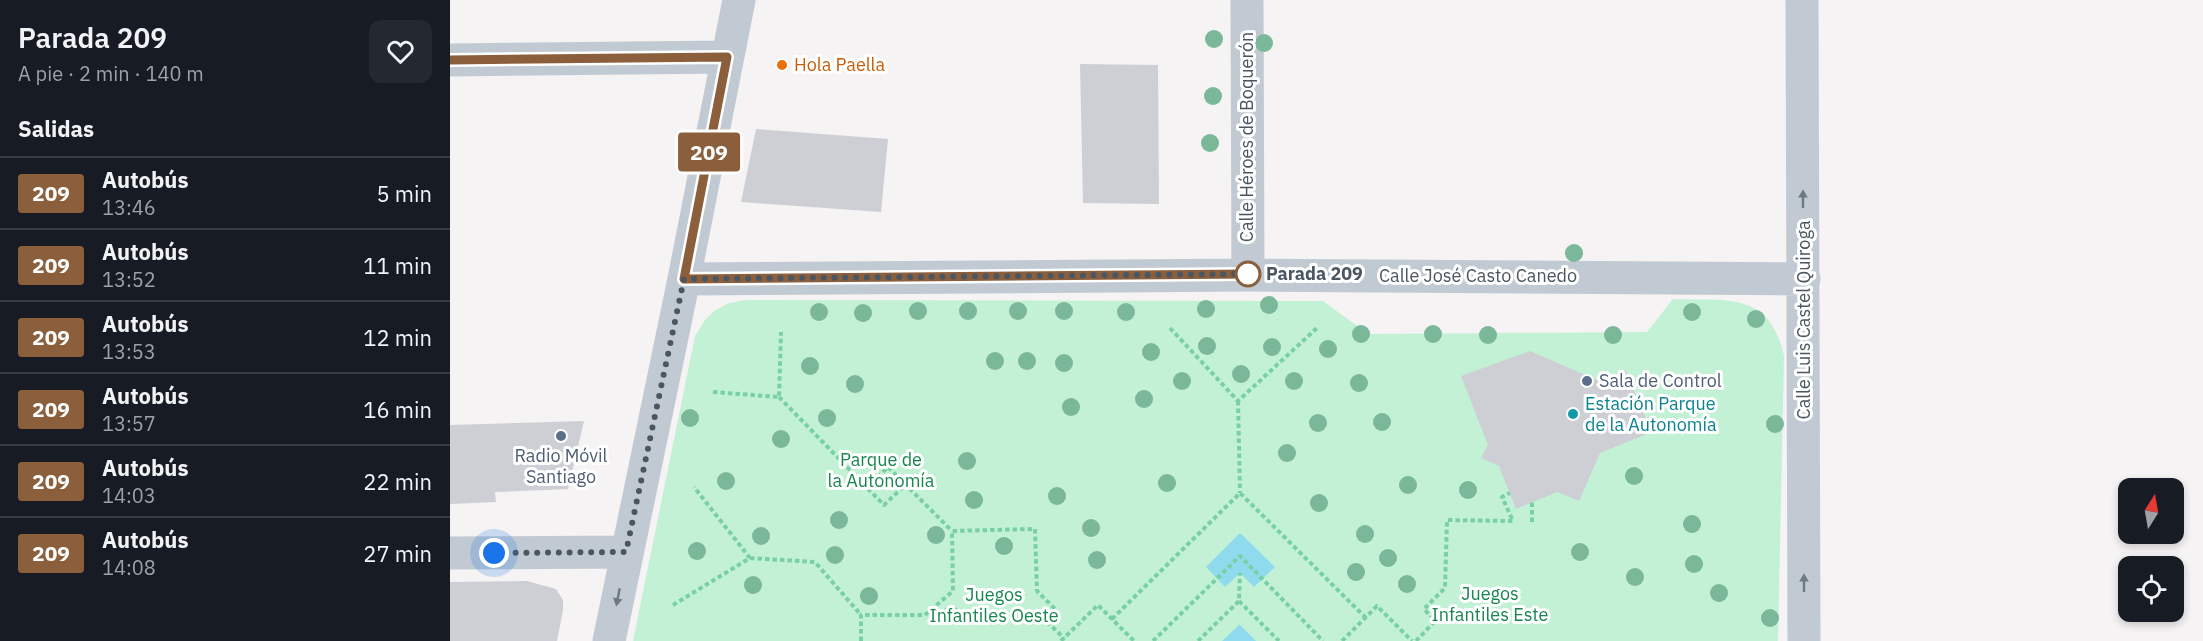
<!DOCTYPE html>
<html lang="es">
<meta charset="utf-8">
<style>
body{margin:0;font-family:"IBM Plex Sans",sans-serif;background:#242831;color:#f1f3f6;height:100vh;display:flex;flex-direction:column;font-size:22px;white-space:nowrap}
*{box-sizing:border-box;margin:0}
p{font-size:20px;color:#9ea1a6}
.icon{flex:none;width:33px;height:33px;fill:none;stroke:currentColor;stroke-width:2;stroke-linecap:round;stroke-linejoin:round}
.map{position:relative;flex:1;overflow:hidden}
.sheet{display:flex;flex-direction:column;background:#171b24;width:450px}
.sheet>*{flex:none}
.badge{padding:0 12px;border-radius:4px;font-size:21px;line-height:39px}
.needle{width:39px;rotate:11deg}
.fabs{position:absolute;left:1668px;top:478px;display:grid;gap:12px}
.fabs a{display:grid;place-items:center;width:66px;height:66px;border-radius:12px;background:#171b24;box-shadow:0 3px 9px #0003;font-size:30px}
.you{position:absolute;width:30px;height:30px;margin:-15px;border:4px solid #fff;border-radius:50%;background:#1a73e8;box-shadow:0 0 0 9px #1a73e833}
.map>.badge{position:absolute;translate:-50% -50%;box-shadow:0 0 0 3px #fff}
h2{padding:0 18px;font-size:22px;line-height:54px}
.round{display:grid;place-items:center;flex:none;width:63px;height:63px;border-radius:12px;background:#242831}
.headline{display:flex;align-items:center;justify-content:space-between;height:102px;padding:0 18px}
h1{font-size:28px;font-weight:600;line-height:45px}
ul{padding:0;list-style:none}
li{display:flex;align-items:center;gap:18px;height:72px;padding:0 18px;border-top:2px solid #363941}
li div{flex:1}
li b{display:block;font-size:22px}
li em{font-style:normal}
li .badge{min-width:66px;font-weight:700;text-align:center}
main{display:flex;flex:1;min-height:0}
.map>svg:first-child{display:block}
</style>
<main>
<section class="sheet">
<div class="headline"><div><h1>Parada 209</h1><p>A pie · 2 min · 140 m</p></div><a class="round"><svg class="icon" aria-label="heart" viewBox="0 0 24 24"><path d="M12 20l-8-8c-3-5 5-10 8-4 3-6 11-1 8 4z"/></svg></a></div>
<h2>Salidas</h2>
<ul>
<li><span class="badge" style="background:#8b5e3c;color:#fff">209</span><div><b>Autobús</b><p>13:46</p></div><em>5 min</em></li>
<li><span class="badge" style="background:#8b5e3c;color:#fff">209</span><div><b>Autobús</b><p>13:52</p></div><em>11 min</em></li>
<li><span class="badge" style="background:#8b5e3c;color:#fff">209</span><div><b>Autobús</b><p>13:53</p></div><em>12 min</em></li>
<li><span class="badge" style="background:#8b5e3c;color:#fff">209</span><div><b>Autobús</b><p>13:57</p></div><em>16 min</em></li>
<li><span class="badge" style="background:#8b5e3c;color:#fff">209</span><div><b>Autobús</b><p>14:03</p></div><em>22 min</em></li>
<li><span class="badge" style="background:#8b5e3c;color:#fff">209</span><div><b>Autobús</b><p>14:08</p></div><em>27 min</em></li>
</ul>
</section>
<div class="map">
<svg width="1753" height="641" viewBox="0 0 1753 641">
<rect width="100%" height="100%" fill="#f5f3f3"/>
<path fill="#c3f1d5" d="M1223 299C1277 301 1320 291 1334 356L1328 641H183L245 336 255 320 264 311 279 303 296 300 873 301 918 334 1197 332Z"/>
<path fill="#90daee" d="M790 533 825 567 804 587 790 573 775 587 756 567Z
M789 624 806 641H772L789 625Z"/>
<path fill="#cdcfd5" d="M630 64 708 65 709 204 633 203Z
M306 129 438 139 431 212 291 202Z
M1080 351 1149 381 1175 370 1202 432 1150 453 1129 501 1107 492 1066 509 1049 466 1031 458 1038 445 1011 376Z
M134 421 118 489 45 492 46 502 0 504V425Z
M77 581 106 589 113 600V610L107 641H0V582Z"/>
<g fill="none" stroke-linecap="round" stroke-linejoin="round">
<path stroke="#7ad0a6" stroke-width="4" stroke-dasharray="4.5 3" stroke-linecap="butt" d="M720 328 788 401 868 327
M263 392 329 397 331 332
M329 397 434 505 456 484
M788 401 790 493
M417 488 438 467 502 531
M1082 522V502
M300 558 365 562 411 615
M789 601 829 641
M223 605 300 558 244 487
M662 619 790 493 916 618
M411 641V615H475L503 591 502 531 585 529 587 591 606 610 596 621 614 638
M611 641 648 605 684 641
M703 641 790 556 873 641
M748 641 789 601 790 573
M892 641 927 606 962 641
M966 641 985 621 974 609 995 588 997 520 1063 521 1052 497 1060 493"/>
<path stroke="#c1cad2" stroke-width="33" d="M797 0 798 275
M1352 0 1354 641
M0 60 277 57
M234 279 798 275 1354 279
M0 553 176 552
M159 641 234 279 289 0"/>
</g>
<g fill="#7bb799">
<circle cx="764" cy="39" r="9"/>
<circle cx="814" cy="43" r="9"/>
<circle cx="763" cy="96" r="9"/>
<circle cx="760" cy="143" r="9"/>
<circle cx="1124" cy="253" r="9"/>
<circle cx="819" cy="305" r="9"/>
<circle cx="756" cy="309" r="9"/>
<circle cx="468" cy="311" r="9"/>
<circle cx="518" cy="311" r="9"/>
<circle cx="568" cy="311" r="9"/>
<circle cx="614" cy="311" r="9"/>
<circle cx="369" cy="312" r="9"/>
<circle cx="676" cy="312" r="9"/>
<circle cx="1242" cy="312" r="9"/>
<circle cx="413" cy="313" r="9"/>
<circle cx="1306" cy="319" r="9"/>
<circle cx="911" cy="334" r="9"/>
<circle cx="983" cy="334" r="9"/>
<circle cx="1038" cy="335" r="9"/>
<circle cx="1163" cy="335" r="9"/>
<circle cx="757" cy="346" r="9"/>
<circle cx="822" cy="347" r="9"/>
<circle cx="878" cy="349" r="9"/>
<circle cx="701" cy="352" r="9"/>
<circle cx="545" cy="361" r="9"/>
<circle cx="577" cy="361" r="9"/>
<circle cx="614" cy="363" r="9"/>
<circle cx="360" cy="366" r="9"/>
<circle cx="791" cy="374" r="9"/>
<circle cx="732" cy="381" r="9"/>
<circle cx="844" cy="381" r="9"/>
<circle cx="909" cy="383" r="9"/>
<circle cx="405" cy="384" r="9"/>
<circle cx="694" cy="399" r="9"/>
<circle cx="621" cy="407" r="9"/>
<circle cx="240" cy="418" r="9"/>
<circle cx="377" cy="418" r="9"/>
<circle cx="932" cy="422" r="9"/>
<circle cx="868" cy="423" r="9"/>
<circle cx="1325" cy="424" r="9"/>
<circle cx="331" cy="439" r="9"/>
<circle cx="837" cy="453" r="9"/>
<circle cx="517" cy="461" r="9"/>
<circle cx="1184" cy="476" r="9"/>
<circle cx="276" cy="481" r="9"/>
<circle cx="717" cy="483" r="9"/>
<circle cx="958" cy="485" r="9"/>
<circle cx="1018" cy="490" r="9"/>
<circle cx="607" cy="496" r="9"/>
<circle cx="524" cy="500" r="9"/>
<circle cx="869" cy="503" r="9"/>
<circle cx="389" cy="520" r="9"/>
<circle cx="1242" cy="524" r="9"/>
<circle cx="641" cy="528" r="9"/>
<circle cx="915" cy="534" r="9"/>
<circle cx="486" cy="535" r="9"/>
<circle cx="311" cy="536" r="9"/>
<circle cx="554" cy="546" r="9"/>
<circle cx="247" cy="551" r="9"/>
<circle cx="1130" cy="552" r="9"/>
<circle cx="385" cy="555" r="9"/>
<circle cx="938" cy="558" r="9"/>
<circle cx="647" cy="560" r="9"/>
<circle cx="1244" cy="564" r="9"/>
<circle cx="906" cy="572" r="9"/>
<circle cx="1185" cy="577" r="9"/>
<circle cx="957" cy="584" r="9"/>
<circle cx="303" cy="585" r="9"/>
<circle cx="1269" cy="593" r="9"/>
<circle cx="419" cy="596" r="9"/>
<circle cx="501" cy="615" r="9"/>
<circle cx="1320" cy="618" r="9"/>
</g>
<defs><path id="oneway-solid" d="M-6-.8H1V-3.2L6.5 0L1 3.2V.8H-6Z" transform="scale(1.5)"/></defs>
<g fill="#6e7983">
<use href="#oneway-solid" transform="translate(1353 199) rotate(-90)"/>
<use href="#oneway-solid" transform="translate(1354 583) rotate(-90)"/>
<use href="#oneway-solid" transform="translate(168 597) rotate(101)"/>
</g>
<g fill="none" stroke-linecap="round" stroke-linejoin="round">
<g stroke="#fff" stroke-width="14">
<path id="line" d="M0 60 277 57 234 279 798 274"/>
</g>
<use href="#line" stroke="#8b5e3c" stroke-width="9"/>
<path stroke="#4a5661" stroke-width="6" stroke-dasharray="0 10.8" d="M44 553 176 552 234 279 798 274"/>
</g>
<circle fill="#e8710a" stroke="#fff" stroke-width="2" cx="332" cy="65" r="6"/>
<circle fill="#fff" stroke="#8b5e3c" stroke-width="3" cx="798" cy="274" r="12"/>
<g fill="#5c6f8a" stroke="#fff" stroke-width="2">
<circle cx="1137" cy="381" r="6"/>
<circle cx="111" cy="436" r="6"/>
</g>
<circle fill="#0f9aa8" stroke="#fff" stroke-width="2" cx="1123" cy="414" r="6"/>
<g text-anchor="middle" stroke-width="6" stroke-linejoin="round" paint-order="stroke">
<g font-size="18" fill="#c56008" stroke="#fff" text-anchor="start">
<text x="344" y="71">Hola Paella</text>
</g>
<g font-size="18" fill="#4a5661" stroke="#fff">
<text transform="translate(797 137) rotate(-90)" y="6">Calle Héroes de Boquerón</text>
<text x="1028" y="282">Calle José Casto Canedo</text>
<text transform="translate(1354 320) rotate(-90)" y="6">Calle Luis Castel Quiroga</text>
</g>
<g font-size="18" font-weight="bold" fill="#4a5661" stroke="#fff" text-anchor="start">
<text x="816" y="280">Parada 209</text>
</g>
<g font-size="18" fill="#4e5e75" stroke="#fff" text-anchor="start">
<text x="1149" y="387">Sala de Control</text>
<text x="111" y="462" text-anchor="middle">Radio Móvil<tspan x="111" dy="21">Santiago</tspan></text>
</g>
<g font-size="18" fill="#0d838f" stroke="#fff" text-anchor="start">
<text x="1135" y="410">Estación Parque<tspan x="1135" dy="21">de la Autonomía</tspan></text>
</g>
<g font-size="18" fill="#17864f" stroke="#fff">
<text x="431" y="466">Parque de<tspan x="431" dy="21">la Autonomía</tspan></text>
<text x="1040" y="600">Juegos<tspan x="1040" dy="21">Infantiles Este</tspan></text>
<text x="544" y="601">Juegos<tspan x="544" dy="21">Infantiles Oeste</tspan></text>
</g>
</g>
</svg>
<div class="fabs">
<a><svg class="needle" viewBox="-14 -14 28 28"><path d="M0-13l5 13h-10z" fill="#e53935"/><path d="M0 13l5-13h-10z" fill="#9ea1a6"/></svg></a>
<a><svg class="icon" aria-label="locate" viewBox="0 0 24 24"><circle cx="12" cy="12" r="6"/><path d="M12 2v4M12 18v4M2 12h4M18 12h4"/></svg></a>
</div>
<div class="you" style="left:44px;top:553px"></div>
<b class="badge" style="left:259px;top:152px;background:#8b5e3c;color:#fff">209</b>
</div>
</main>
